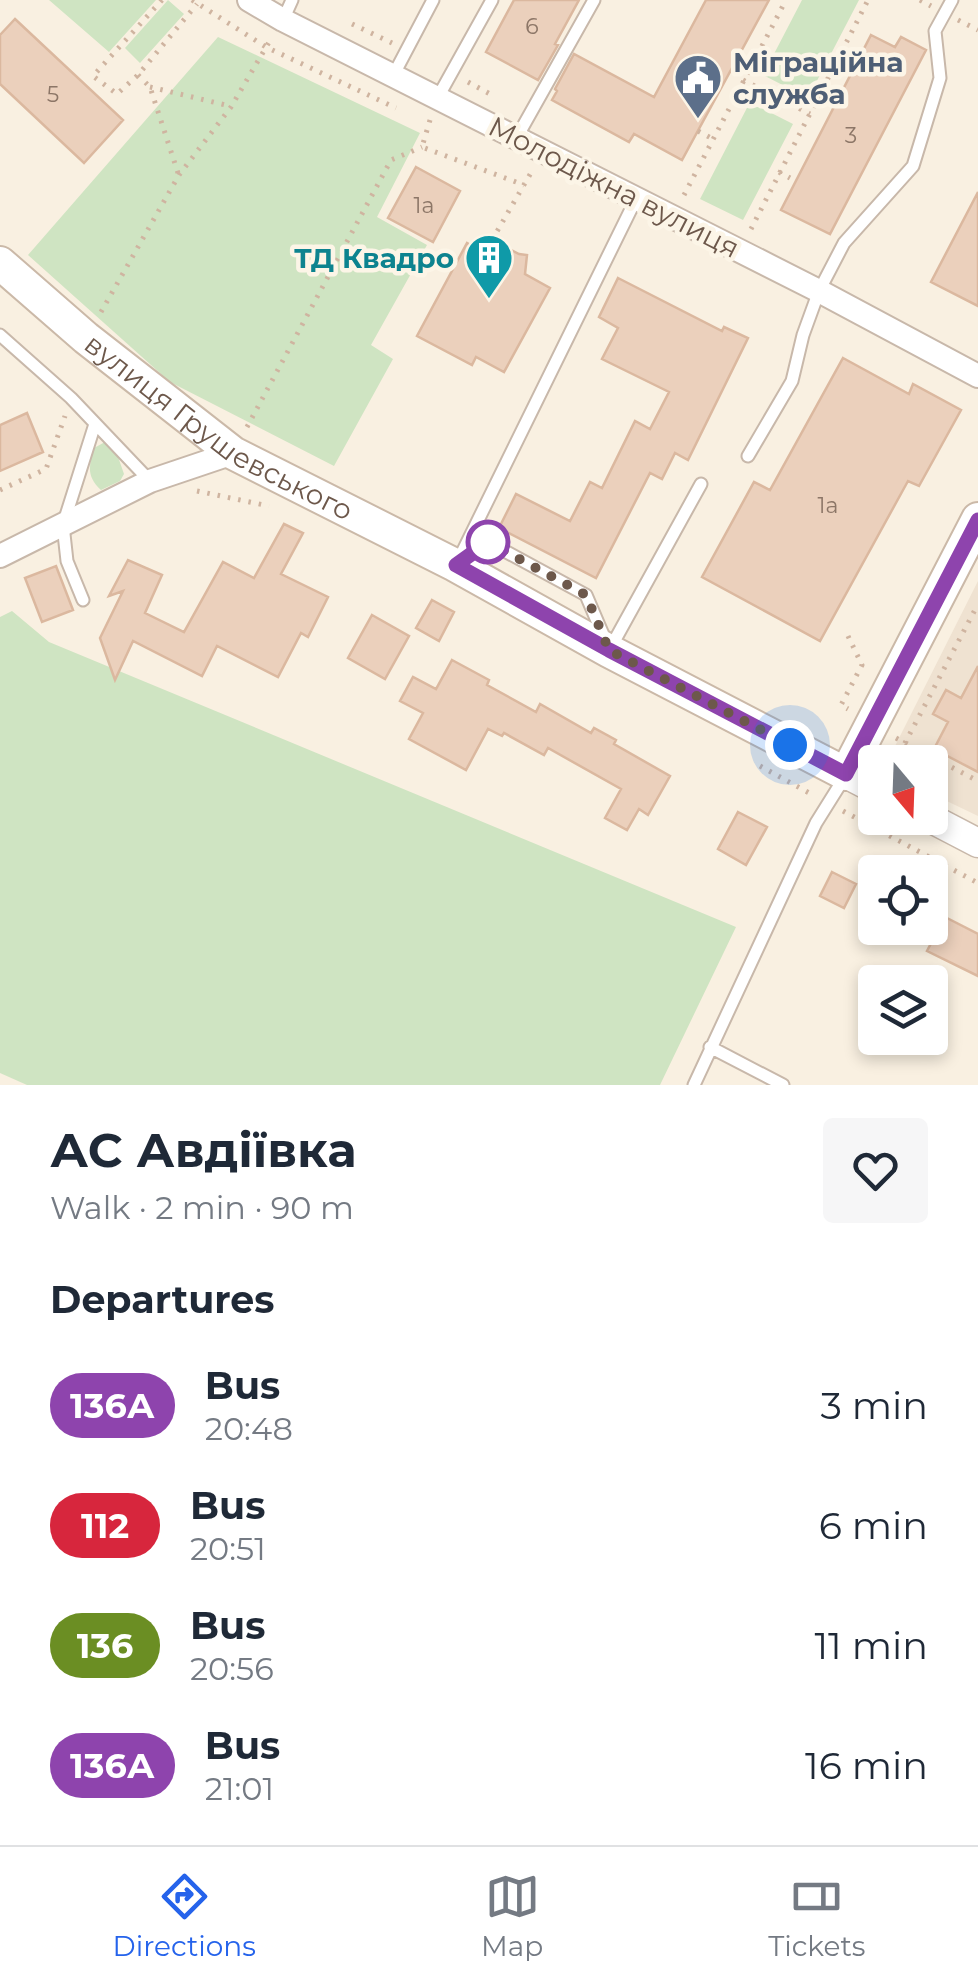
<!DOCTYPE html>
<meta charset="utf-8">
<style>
body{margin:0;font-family:Montserrat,sans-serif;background:#f6f6f7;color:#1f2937;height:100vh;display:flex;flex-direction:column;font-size:38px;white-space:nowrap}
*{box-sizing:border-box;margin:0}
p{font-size:32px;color:#747a83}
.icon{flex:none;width:55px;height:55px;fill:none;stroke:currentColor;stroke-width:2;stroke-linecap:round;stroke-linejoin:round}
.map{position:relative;height:1085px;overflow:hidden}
.side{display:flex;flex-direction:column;background:#fff;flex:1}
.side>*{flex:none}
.badge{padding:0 20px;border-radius:32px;font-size:35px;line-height:65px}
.needle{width:65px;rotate:161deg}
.controls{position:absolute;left:858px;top:745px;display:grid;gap:20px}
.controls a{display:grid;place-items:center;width:90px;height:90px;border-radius:10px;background:#fff;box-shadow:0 5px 15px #0003;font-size:50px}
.you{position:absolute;width:50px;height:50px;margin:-25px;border:8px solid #fff;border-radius:50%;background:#1a73e8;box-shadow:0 0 0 15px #1a73e833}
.map>.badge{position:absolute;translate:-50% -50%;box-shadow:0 0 0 5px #fff}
h2{padding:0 50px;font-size:38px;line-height:90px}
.round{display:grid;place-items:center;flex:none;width:105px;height:105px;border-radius:10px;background:#f6f6f7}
.headline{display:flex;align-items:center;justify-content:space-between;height:170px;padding:0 50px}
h1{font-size:48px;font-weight:700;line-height:75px}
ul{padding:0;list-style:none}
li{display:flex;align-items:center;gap:30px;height:120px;padding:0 50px}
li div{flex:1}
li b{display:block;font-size:38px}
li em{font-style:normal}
li .badge{min-width:110px;font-weight:700;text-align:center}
.tabs{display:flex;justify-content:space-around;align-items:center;height:140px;border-top:2px solid #e0e1e3;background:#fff;font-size:28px;color:#747a83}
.tabs a{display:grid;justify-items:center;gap:5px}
.tabs .on{color:#2563eb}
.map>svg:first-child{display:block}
</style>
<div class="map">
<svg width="978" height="1085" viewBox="0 0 978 1085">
<rect width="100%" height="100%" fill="#f9f0e1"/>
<path fill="#efe2d1" d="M978 581V816L930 793V762H887Z"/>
<path fill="#cfe4c2" d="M49 0H156L109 52Z
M168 0 184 14 140 63 125 48Z
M802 0H859L808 98 763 75Z
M218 37 420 133 377 217 427 245 371 345 393 359 334 466 170 382 28 255Z
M750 102 793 124 743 220 700 199Z
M105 442 116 451 124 474 120 481 101 490C86 476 89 466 94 448Z
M12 611 49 642 736 927 660 1085H27L0 1073V617Z"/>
<path fill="#ebd0bc" stroke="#dbb89f" stroke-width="2.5" d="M514 0H579L555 44 558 45 538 80 486 52Z
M706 0H769L682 160 634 134 629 142 552 100 557 91 555 89 574 54 654 97Z
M15 19 123 120 84 163 0 84V35Z
M871 35 895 47 901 37 926 50 830 234 781 210Z
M416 167 460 191 433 242 388 218Z
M978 192V306L931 282Z
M488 238 519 254 527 255 525 274 550 288 504 372 476 357 472 365 417 336 467 243 481 251Z
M618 278 722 331 724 327 748 338 688 460 675 453 662 479 650 473 596 578 499 528 516 494 570 521 590 482 602 488 635 421 650 429 669 392 602 359 618 328 599 317Z
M843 358 909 394 913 384 961 410 919 486 908 481 820 641 702 577 754 482 770 490Z
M27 413 43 452 0 471V425Z
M284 524 303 533 281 574 328 597 308 637 301 633 278 677 217 646 202 676 133 641 115 680 100 638 123 591 109 596 128 560 162 575 145 613 184 632 223 562 254 578Z
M56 566 73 610 42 622 25 578Z
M432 600 454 612 439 641 416 628Z
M372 615 409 636 385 679 348 658Z
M452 660 489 680 487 685 536 712 540 704 591 733 594 728 616 740 614 744 670 776 648 815 639 809 627 830 605 818 621 789 548 748 544 755 504 733 502 736 488 729 466 770 409 739 423 713 400 701 413 677 436 689Z
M978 666V772L934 749 948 722 933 714 946 690 961 698Z
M738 812 767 827 746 865 718 849Z
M832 872 856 884 844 908 820 896Z
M945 917 978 934V976L927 951Z"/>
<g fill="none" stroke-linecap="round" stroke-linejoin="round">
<g stroke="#c8b8aa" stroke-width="15">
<path id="service" d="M283 20 292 0
M394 74 433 0
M438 97 492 0
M517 137 594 0
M0 335 71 398 150 481
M748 456 792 381 803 335 819 291 844 243 913 166 940 78 935 31 952 0
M460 562 488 542 586 595 604 637
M457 563 636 199
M83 600 67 561 63 525 95 424
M611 647 701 484
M710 1047 783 1085
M694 1085 816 823 846 775"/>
</g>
<g stroke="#c8b8aa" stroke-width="26">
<path id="minor" d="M249 0 283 20 819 291 978 376
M0 556 150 481 233 453"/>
</g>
<g stroke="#c8b8aa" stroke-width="31">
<path id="tertiary" d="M846 774 875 789
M930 818 978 843"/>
</g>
<g stroke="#cbb9a8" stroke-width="36">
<g id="secondary">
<path id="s1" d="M0 263 86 338 233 453 455 565 609 651 846 774 978 519"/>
</g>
</g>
<path stroke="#cfb4a0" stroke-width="5" stroke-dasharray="2.5 8" stroke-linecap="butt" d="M162 0 93 76 117 94 138 75 197 4
M192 0 266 47 396 108
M920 0 931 6
M958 20 978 30
M352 24 392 43
M840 55 856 64
M138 75 150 87 178 173
M743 80 810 114
M468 82 490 94
M150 87 230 106
M430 120 422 147 524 185
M698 131 713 139
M779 172 790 178
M684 195 786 0
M751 229 868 0
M492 240 532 171
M101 312 179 175 231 107 272 37
M247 427 391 160 422 147
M0 490 46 469 65 416
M197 491 269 506
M848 636 862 665 841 705 848 709
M896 738 978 781
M895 762 978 604
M760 766 811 794
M843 811 978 883"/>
<use href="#service" stroke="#fff" stroke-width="11"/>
<use href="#minor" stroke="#fff" stroke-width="22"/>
<use href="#tertiary" stroke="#fff" stroke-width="28"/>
<use href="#secondary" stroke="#fff" stroke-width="32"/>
</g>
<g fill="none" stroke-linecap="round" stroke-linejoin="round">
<g stroke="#fff" stroke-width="22">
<path id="line" d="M488 542 456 565 609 650 846 774 978 520"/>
</g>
<use href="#line" stroke="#8e44ad" stroke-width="15"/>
<path stroke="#6d584b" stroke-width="10" stroke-dasharray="0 18" d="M488 542 586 595 609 650 790 745"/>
</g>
<defs>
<g id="civic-pin" transform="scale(2.5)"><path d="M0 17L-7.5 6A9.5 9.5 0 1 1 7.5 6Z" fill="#5c6f8a" stroke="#fcf5e7"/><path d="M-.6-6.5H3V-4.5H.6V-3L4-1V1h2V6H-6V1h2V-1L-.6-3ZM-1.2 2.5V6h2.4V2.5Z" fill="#fff"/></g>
<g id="building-pin" transform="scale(2.5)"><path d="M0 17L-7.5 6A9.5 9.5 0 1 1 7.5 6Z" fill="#0f9aa8" stroke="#fcf5e7"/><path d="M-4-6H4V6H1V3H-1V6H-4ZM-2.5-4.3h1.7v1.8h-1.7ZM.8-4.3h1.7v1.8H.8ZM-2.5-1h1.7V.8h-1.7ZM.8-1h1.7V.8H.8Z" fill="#fff"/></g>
</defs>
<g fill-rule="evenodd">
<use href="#civic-pin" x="698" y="78"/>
<use href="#building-pin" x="489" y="258"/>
</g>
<circle fill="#fff" stroke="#8e44ad" stroke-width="5" cx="488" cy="542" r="20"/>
<g text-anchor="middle" stroke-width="9" stroke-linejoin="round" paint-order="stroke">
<g font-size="22" fill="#8c7667">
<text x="532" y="34">6</text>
<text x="53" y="102">5</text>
<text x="851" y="143">3</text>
<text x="424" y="213">1а</text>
<text x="828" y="513">1а</text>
</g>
<g font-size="28" font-weight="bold" fill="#4e5e75" stroke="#fcf5e7" text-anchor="start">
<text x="733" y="72">Міграційна<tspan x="733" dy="32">служба</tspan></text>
</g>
<g font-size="28" fill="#6d584b" stroke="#fcf5e7">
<text transform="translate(614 187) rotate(27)" y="10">Молодіжна вулиця</text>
<text dy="10" stroke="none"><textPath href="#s1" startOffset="275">вулиця Грушевського</textPath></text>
</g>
<g font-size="28" font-weight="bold" fill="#0d838f" stroke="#fcf5e7" text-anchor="end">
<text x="454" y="268">ТД Квадро</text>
</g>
</g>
</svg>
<div class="controls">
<a><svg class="needle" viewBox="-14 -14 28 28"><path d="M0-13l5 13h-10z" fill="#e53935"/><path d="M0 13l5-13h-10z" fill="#747a83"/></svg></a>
<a><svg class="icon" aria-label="locate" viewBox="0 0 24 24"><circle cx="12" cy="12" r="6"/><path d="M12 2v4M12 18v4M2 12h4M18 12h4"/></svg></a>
<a><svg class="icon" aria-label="layers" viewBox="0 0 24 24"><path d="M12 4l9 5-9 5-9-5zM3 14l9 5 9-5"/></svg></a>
</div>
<div class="you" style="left:790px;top:745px"></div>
</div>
<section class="side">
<div class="headline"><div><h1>АС Авдіївка</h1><p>Walk · 2 min · 90 m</p></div><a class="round"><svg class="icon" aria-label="heart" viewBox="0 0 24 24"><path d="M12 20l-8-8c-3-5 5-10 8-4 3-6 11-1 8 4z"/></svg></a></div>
<h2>Departures</h2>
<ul>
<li><span class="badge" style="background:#8e44ad;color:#fff">136А</span><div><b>Bus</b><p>20:48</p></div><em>3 min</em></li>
<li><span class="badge" style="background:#d7263d;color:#fff">112</span><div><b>Bus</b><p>20:51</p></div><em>6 min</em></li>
<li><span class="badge" style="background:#6b8e23;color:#fff">136</span><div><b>Bus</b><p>20:56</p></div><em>11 min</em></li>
<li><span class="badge" style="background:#8e44ad;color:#fff">136А</span><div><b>Bus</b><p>21:01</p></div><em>16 min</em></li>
</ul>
</section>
<nav class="tabs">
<a class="on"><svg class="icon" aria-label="directions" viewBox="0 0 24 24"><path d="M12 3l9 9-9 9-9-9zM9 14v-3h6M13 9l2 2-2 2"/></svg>Directions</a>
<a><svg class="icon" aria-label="map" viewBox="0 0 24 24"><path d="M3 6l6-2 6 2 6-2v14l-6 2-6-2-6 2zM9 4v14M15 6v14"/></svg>Map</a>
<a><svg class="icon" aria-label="tickets" viewBox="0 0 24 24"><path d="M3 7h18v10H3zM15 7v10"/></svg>Tickets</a>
</nav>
